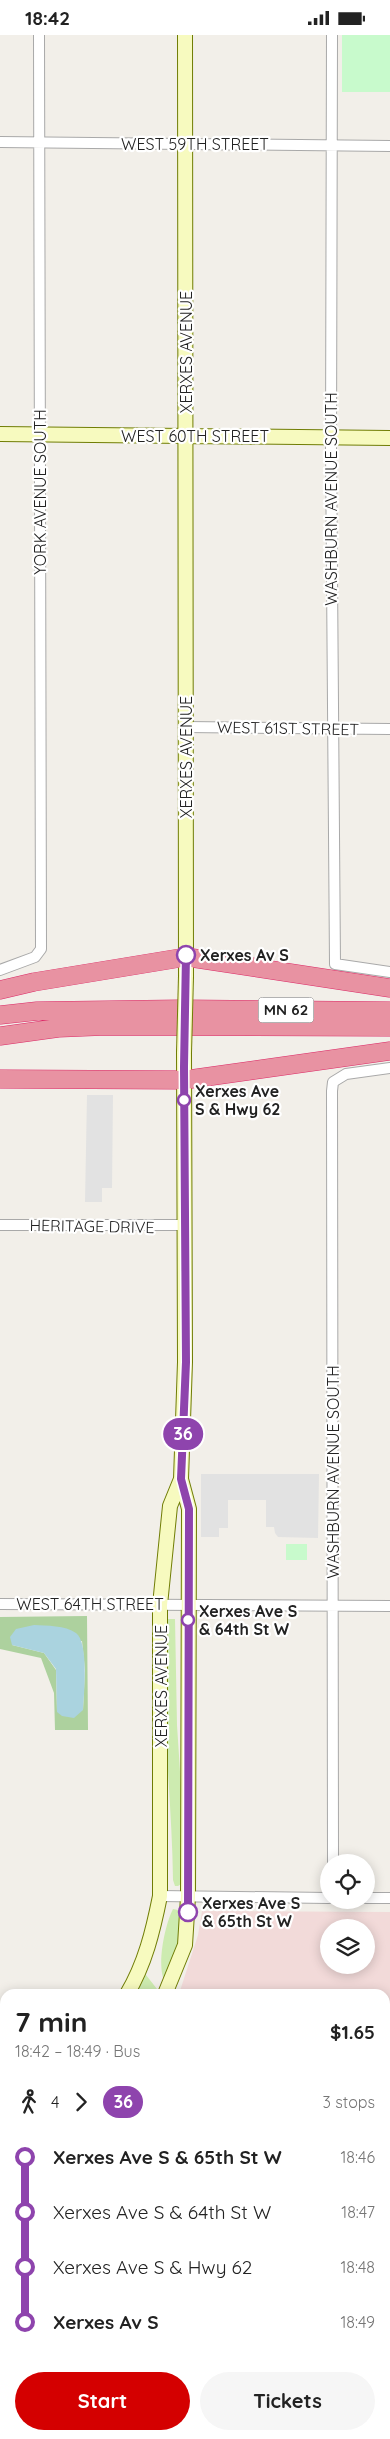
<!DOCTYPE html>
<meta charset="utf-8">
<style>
body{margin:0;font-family:Quicksand,sans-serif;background:#f6f6f6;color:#222;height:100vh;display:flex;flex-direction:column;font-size:19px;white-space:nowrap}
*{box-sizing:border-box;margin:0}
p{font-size:16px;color:#767676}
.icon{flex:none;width:28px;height:28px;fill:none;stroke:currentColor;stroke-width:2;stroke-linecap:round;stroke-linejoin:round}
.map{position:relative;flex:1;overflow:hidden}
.panel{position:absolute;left:0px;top:1954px;width:390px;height:451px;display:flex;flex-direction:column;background:#fff;border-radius:15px 15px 0 0;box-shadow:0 2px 12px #0003}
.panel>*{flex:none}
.badge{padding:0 10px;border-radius:16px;font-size:18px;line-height:32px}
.tools{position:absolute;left:320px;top:1819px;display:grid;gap:10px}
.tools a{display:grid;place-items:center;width:55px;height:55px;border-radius:50%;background:#fff;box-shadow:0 2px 12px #0003;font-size:25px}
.map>.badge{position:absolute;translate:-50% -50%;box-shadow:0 0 0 2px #fff}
.legs{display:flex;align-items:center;gap:8px;height:55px;padding:0 15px;font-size:16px}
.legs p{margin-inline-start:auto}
.headline{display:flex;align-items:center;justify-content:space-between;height:85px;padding:0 15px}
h1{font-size:28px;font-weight:700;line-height:38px}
.cta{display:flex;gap:10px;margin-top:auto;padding:10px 15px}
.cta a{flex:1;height:58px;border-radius:30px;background:#d40000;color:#fff;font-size:20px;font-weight:700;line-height:58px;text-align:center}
.cta a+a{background:#f6f6f6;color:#222}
ul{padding:0 15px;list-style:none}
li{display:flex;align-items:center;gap:18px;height:55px;font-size:19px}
li i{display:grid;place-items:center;width:8px;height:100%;margin:0 6px;background:currentColor}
li i::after{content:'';width:12px;height:12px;margin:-6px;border:4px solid;border-radius:50%;background:#fff}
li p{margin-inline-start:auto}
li:first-child i{background:linear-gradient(#0000 50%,currentColor 0)}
li:last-child i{background:linear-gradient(currentColor 50%,#0000 0)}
.status{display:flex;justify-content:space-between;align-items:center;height:35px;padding:0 25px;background:#fff;direction:ltr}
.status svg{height:14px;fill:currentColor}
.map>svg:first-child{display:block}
</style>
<div class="status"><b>18:42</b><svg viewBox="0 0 49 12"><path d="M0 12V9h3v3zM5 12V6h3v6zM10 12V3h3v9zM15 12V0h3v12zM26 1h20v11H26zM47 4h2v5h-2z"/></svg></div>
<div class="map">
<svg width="390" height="2404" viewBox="0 0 390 2404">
<rect width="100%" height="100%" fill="#f2efe9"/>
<path fill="#f2dad9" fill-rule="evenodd" d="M202 1876 390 1877V2130H385V1959H179L198 1900ZM329 1892H366V1930H329Z
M0 2175H5V2400H182V2404H0Z"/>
<path fill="#cdebb0" d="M168 1584H175L177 1690 182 1767 181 1849 178 1851H175L173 1845C172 1758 159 1670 168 1584Z
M173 1874 178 1875C188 1890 171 1931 165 1947 156 1932 165 1889 173 1874Z
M146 1940 157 1954V1959H134L143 1942Z"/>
<path fill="#add19e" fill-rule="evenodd" d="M87 1581 88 1695H55L54 1658 41 1623 0 1614V1582ZM82 1606 85 1635 83 1675 57 1677 56 1635 44 1618 12 1610Z"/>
<path fill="#c8facc" d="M342 0H390V57H342Z
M286 1509H307V1525H286Z"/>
<path fill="#e2e2e2" d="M87 1060H113L112 1153H102V1167H85Z
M201 1439H319L318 1503 278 1502 275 1498 274 1492H266V1465H228V1493H219V1502H201Z"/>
<path fill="#aad3df" d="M34 1590C47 1591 65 1590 76 1598 89 1607 84 1660 83 1675L74 1683 62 1681 57 1677 56 1634 44 1618 12 1610 10 1602 16 1594Z"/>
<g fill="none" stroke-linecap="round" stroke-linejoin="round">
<g stroke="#a9a9a9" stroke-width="12">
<path id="street" d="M332 0 331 411 335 929 390 937
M0 107 390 111
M186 692 390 694
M0 935 35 922 41 914 39 0
M0 1190H185
M0 1569 390 1571
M333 1828 332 1056 333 1047 346 1039 390 1033
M160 1861 329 1863
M366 1863H390
M0 2282H5
M0 2360H5
M191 2400V2404
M336 2400V2404"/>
</g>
<g stroke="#707d05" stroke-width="16">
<path id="secondary" d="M185 0 186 941
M0 399 390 403
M127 1959C145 1929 153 1896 160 1861V1570L170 1471 181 1444
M165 1959 185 1910 188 1862 189 1474 181 1444 185 1327 184 1018
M0 2096 5 2090
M0 2138 5 2128
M385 2146H390
M385 2161H390
M0 2168H5"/>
</g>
<g stroke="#dc2a67" stroke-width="19">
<path id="highway" d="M0 955 34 947 186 922 390 953
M0 980 37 976 182 974 390 976
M0 1001 58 993 106 991 390 992
M0 1044 184 1045 390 1016"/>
</g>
<use href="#street" stroke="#fff" stroke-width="10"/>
<use href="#secondary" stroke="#f7fabf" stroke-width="14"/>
<use href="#highway" stroke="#e892a2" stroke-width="18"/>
<g stroke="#707d05" stroke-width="16" stroke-linecap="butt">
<path id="secondary-bridge" d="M184 1018 186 941"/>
</g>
<use href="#secondary-bridge" stroke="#f7fabf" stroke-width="14"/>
</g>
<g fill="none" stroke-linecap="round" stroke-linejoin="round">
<g stroke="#fff" stroke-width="11">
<path id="line-1" d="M186 920 184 1032 186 1327 181 1444 189 1474 188 1877"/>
</g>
<use href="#line-1" stroke="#8e44ad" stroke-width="8"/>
</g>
<g fill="#fff" stroke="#8e44ad" stroke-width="2.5">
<circle cx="186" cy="920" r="9"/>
<circle cx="184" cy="1065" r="6"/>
<circle cx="188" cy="1585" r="6"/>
<circle cx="188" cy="1877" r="9"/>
</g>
<g text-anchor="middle" stroke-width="4.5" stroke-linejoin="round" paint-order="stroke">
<rect fill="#fff" stroke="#646464" stroke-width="1" x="258.5" y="962.5" width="55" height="25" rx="4"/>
<g font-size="15" font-weight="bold" fill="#222">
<text x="286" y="980">MN 62</text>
</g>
<g font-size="16" fill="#222" stroke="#fff">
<text x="195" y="115">WEST 59TH STREET</text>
<text transform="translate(186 317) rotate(-90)" y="6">XERXES AVENUE</text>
<text x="195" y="407">WEST 60TH STREET</text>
<text transform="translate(40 457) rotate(-90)" y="6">YORK AVENUE SOUTH</text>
<text transform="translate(331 464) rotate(-90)" y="6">WASHBURN AVENUE SOUTH</text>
<text transform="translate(288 693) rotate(1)" y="6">WEST 61ST STREET</text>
<text transform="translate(186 722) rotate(-90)" y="6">XERXES AVENUE</text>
<text transform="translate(92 1191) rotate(1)" y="6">HERITAGE DRIVE</text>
<text transform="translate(333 1437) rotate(-90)" y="6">WASHBURN AVENUE SOUTH</text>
<text x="90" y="1575">WEST 64TH STREET</text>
<text transform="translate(161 1651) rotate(-90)" y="6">XERXES AVENUE</text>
</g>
<g font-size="16" font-weight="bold" fill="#222" stroke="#fff" text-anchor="start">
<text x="200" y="926">Xerxes Av S</text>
<text x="195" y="1062">Xerxes Ave<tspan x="195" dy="18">S &amp; Hwy 62</tspan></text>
<text x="199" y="1582">Xerxes Ave S<tspan x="199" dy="18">&amp; 64th St W</tspan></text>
<text x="202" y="1874">Xerxes Ave S<tspan x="202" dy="18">&amp; 65th St W</tspan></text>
</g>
</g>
</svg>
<div class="tools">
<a><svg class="icon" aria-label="locate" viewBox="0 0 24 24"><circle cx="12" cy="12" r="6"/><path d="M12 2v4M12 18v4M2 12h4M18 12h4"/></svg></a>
<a><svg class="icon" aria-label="layers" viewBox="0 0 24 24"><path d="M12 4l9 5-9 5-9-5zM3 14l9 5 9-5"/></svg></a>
</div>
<b class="badge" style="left:183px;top:1399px;background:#8e44ad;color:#fff">36</b>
<section class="panel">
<div class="headline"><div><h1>7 min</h1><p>18:42 – 18:49 · Bus</p></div><b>$1.65</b></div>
<div class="legs"><svg class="icon" aria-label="walk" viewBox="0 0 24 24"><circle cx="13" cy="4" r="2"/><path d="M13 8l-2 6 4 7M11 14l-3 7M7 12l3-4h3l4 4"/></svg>4<svg class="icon" aria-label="forward" viewBox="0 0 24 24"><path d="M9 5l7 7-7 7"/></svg><b class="badge" style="background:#8e44ad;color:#fff">36</b><p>3 stops</p></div>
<ul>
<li><i style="color:#8e44ad"></i><b>Xerxes Ave S &amp; 65th St W</b><p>18:46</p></li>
<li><i style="color:#8e44ad"></i><span>Xerxes Ave S &amp; 64th St W</span><p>18:47</p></li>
<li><i style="color:#8e44ad"></i><span>Xerxes Ave S &amp; Hwy 62</span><p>18:48</p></li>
<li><i style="color:#8e44ad"></i><b>Xerxes Av S</b><p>18:49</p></li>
</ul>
<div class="cta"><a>Start</a><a>Tickets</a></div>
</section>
</div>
